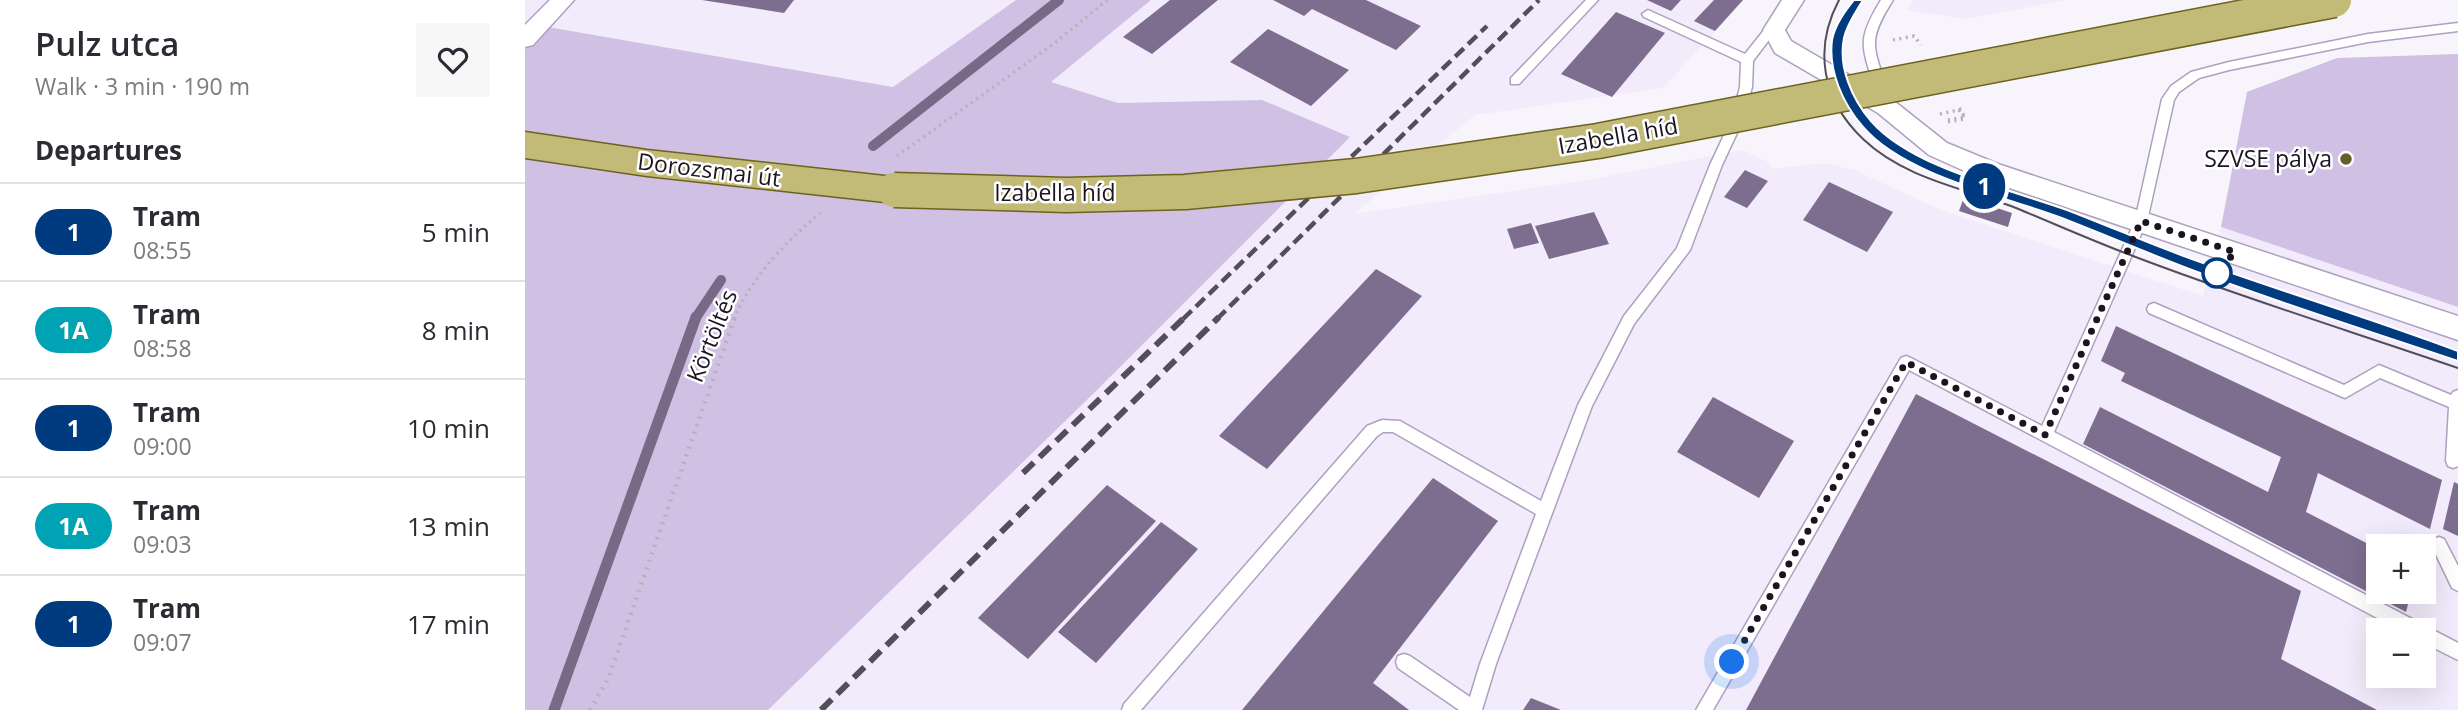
<!DOCTYPE html>
<meta charset="utf-8">
<style>
body{margin:0;font-family:"Open Sans",sans-serif;background:#f7f7f7;color:#2b2b33;height:100vh;display:flex;flex-direction:column;font-size:26px;white-space:nowrap}
*{box-sizing:border-box;margin:0}
p{font-size:23px;color:#7c7c81}
.icon{flex:none;width:38px;height:38px;fill:none;stroke:currentColor;stroke-width:2;stroke-linecap:round;stroke-linejoin:round}
.map{position:relative;flex:1;overflow:hidden}
.panel{display:flex;flex-direction:column;background:#fff;width:525px}
.panel>*{flex:none}
.badge{padding:0 14px;border-radius:23px;font-size:24px;line-height:46px}
.fabs{position:absolute;left:1841px;top:534px;display:grid;gap:14px}
.fabs a{display:grid;place-items:center;width:70px;height:70px;border-radius:0px;background:#fff;box-shadow:0 7px 28px #0002;font-size:35px}
.you{position:absolute;width:35px;height:35px;margin:-18px;border:5px solid #fff;border-radius:50%;background:#1a73e8;box-shadow:0 0 0 10px #1a73e833}
.map>.badge{position:absolute;translate:-50% -50%;box-shadow:0 0 0 4px #fff}
h2{padding:0 35px;font-size:26px;line-height:63px}
.round{display:grid;place-items:center;flex:none;width:74px;height:74px;border-radius:0px;background:#f7f7f7}
.head{display:flex;align-items:center;justify-content:space-between;height:119px;padding:0 35px}
h1{font-size:33px;font-weight:600;line-height:52px}
ul{padding:0;list-style:none}
li{display:flex;align-items:center;gap:21px;height:98px;padding:0 35px;border-top:2px solid #e1e1e2}
li div{flex:1}
li b{display:block;font-size:26px}
li em{font-style:normal}
li .badge{min-width:77px;font-weight:700;text-align:center}
main{display:flex;flex:1;min-height:0}
.map>svg:first-child{display:block}
</style>
<main>
<section class="panel">
<div class="head"><div><h1>Pulz utca</h1><p>Walk · 3 min · 190 m</p></div><a class="round"><svg class="icon" aria-label="heart" viewBox="0 0 24 24"><path d="M12 20l-8-8c-3-5 5-10 8-4 3-6 11-1 8 4z"/></svg></a></div>
<h2>Departures</h2>
<ul>
<li><span class="badge" style="background:#003b80;color:#fff">1</span><div><b>Tram</b><p>08:55</p></div><em>5 min</em></li>
<li><span class="badge" style="background:#00a3b4;color:#fff">1A</span><div><b>Tram</b><p>08:58</p></div><em>8 min</em></li>
<li><span class="badge" style="background:#003b80;color:#fff">1</span><div><b>Tram</b><p>09:00</p></div><em>10 min</em></li>
<li><span class="badge" style="background:#00a3b4;color:#fff">1A</span><div><b>Tram</b><p>09:03</p></div><em>13 min</em></li>
<li><span class="badge" style="background:#003b80;color:#fff">1</span><div><b>Tram</b><p>09:07</p></div><em>17 min</em></li>
</ul>
</section>
<div class="map">
<svg width="1933" height="710" viewBox="0 0 1933 710">
<rect width="100%" height="100%" fill="#f7f4fb"/>
<path fill="#f2ebfb" fill-rule="evenodd" d="M0 0H491L368 87 0 23Z
M626 0H1219L1138 88 950 115 829 214 1063 180 1218 150 1243 162 1247 169 1299 163 1329 170 1418 211 1678 296 1696 227 1933 307V710H243L568 394 824 138 737 100 593 103 525 82ZM1853 546H1899V592H1853ZM1853 630H1899V676H1853Z
M1388 0H1542L1440 19 1382 10Z"/>
<path fill="#d0c0e3" d="M491 0H626L526 82 593 103 737 100 825 137 568 394 243 710H0V23L368 87Z
M1933 54V307L1696 227 1722 92 1812 58Z"/>
<g fill="none" stroke-linecap="round" stroke-linejoin="round">
<path stroke="#786a86" stroke-width="10" d="M348 146 534 0
M170 319 196 280"/>
<path stroke="#786a86" stroke-width="11" d="M29 710 171 317"/>
</g>
<path fill="#7d6d8f" d="M177 0H269L259 13Z
M645 0H693L627 54 598 37Z
M748 0H841L896 26 871 50 787 9 779 16Z
M1122 0H1156L1146 11Z
M1189 0H1218L1190 31 1169 21Z
M1091 12 1140 33 1087 97 1036 74Z
M743 29 824 70 786 106 705 62Z
M1220 170 1243 181 1222 208 1199 197Z
M1304 182 1368 212 1342 252 1278 220Z
M1439 197 1487 213 1483 227 1434 211Z
M1069 212 1084 244 1024 259 1010 226Z
M1006 223 1014 243 989 249 982 229Z
M851 269 897 296 742 469 694 436Z
M1591 326 1917 480 1905 529 1793 473 1781 512 1853 549V592H1886L1881 612 1558 444 1575 407 1743 492 1756 457 1596 381 1600 373 1576 361Z
M1391 394 1776 591 1756 659 1852 710H1221Z
M1188 397 1269 441 1234 498 1152 452Z
M908 478 973 521 848 683 884 710H717Z
M1929 482 1933 484V536L1918 529Z
M582 485 631 521 503 659 453 618Z
M636 522 673 549 571 663 533 632Z
M1006 698 1036 710H998Z"/>
<g fill="none" stroke-linecap="round" stroke-linejoin="round">
<g stroke="#aea0bf" stroke-width="3">
<path id="service" d="M1061 0H1073L994 84H986V78Z
M1356 0H1368C1342 41 1348 46 1362 89L1356 93 1350 89C1337 46 1331 41 1356 0Z
M1123 10 1220 54 1247 20H1255L1257 23 1228 61 1227 87 1219 118 1197 165 1165 250 1109 324 1067 406 971 664 957 710H934L873 668 871 662 873 656 879 654 885 656 945 697 955 664 1011 514 868 432H858L852 436 616 710H597L599 704 842 426 857 420 875 421 1016 501 1053 405 1099 316 1152 248 1185 165 1207 118 1215 87 1216 62 1119 17 1117 14Z
M1933 23V31L1843 42 1704 70 1674 78 1654 92 1649 100 1622 221 1529 432 1933 643V660L1899 643V630H1875L1384 370 1188 710H1171L1376 358 1381 356 1386 358 1517 426 1610 221 1637 99 1646 86 1666 72 1704 62 1843 34Z
M1629 303 1819 385 1854 365 1926 395 1928 392 1933 390V466L1928 468 1923 466 1921 461 1924 407 1855 378 1820 398 1624 313 1622 309 1624 305Z
M1914 537 1919 539 1933 566V591L1927 588 1906 544 1909 539Z"/>
</g>
<g stroke="#aea0bf" stroke-width="3">
<path id="minor" d="M25 0H49L8 45 0 47V25Z
M1257 0H1279L1260 30 1266 41 1369 101 1422 143 1473 164 1933 316V340L1455 178 1404 155 1353 113 1250 53 1238 30Z"/>
</g>
<g stroke="#6d621e" stroke-width="3">
<path id="primary" d="M0 132 122 150 369 177 381 181 386 190 381 199 369 203 122 176 0 158Z"/>
</g>
<path stroke="#b5b1b9" stroke-width="3.5" stroke-dasharray="2 4.5" stroke-linecap="butt" d="M1368 40 1389 36 1396 45
M1415 114 1434 110 1440 119 1422 122
M1423 120 1440 117 1433 106
M372 156 531 42 582 0
M209 319C227 276 260 243 295 213"/>
<path stroke="#b5b1b9" stroke-width="4.5" stroke-dasharray="2 6" stroke-linecap="butt" d="M65 710 83 679 210 317"/>
<use href="#service" fill="#fff" fill-rule="evenodd"/>
<use href="#minor" fill="#fff" fill-rule="evenodd"/>
<use href="#primary" fill="#c2ba77" fill-rule="evenodd"/>
<path stroke="#534e59" stroke-width="2" d="M1314 0C1288 49 1297 100 1338 139 1380 179 1439 188 1491 208 1530 224 1568 241 1608 256 1715 297 1825 331 1933 368
M1333 0C1306 46 1305 85 1343 125 1393 178 1473 190 1539 214 1584 230 1627 250 1672 267 1758 299 1846 326 1933 355"/>
<path stroke="#534e59" stroke-width="4.5" stroke-dasharray="12 6" stroke-linecap="butt" d="M658 319 962 26
M692 319 1014 0"/>
<path stroke="#534e59" stroke-width="6" stroke-dasharray="15 8" stroke-linecap="butt" d="M498 473 660 317
M296 710 694 317"/>
<g stroke="#6d621e" stroke-width="37" stroke-linecap="butt">
<path id="primary-bridge" d="M369 190 541 195 660 192 831 176 1073 141 1809 0"/>
</g>
<use href="#primary-bridge" stroke="#c2ba77" stroke-width="34"/>
</g>
<path fill="#003b80" stroke="#fff" stroke-width="2" d="M1329 0H1338C1331 12 1322 24 1319 38 1313 67 1327 99 1346 121 1387 168 1484 189 1542 210 1589 228 1634 248 1681 264 1766 294 1853 321 1933 351V361C1844 331 1754 303 1667 270 1622 253 1578 234 1534 217 1475 195 1379 175 1338 127 1318 104 1303 71 1307 40 1310 24 1321 10 1329 0Z"/>
<g fill="none" stroke-linecap="round" stroke-linejoin="round">
<path stroke="#1b1521" stroke-width="7" stroke-dasharray="0 12.6" d="M1207 662 1381 362 1520 435 1616 221 1710 252 1692 273"/>
</g>
<circle fill="#645e2a" stroke="#fff" stroke-width="2.5" cx="1821" cy="159" r="7"/>
<circle fill="#fff" stroke="#003b80" stroke-width="3.5" cx="1692" cy="273" r="14"/>
<g text-anchor="middle" stroke-width="5" stroke-linejoin="round" paint-order="stroke">
<g font-size="23" fill="#1b1521" stroke="#fff">
<text transform="translate(1093 136) rotate(-10)" y="8">Izabella híd</text>
<text transform="translate(184 170) rotate(7)" y="8">Dorozsmai út</text>
<text x="530" y="201">Izabella híd</text>
<text transform="translate(187 336) rotate(-68)" y="8">Körtöltés</text>
</g>
<g font-size="23" fill="#1b1521" stroke="#fff" text-anchor="end">
<text x="1807" y="167">SZVSE pálya</text>
</g>
</g>
</svg>
<div class="fabs">
<a>+</a>
<a>−</a>
</div>
<div class="you" style="left:1207px;top:662px"></div>
<b class="badge" style="left:1459px;top:186px;background:#003b80;color:#fff">1</b>
</div>
</main>
